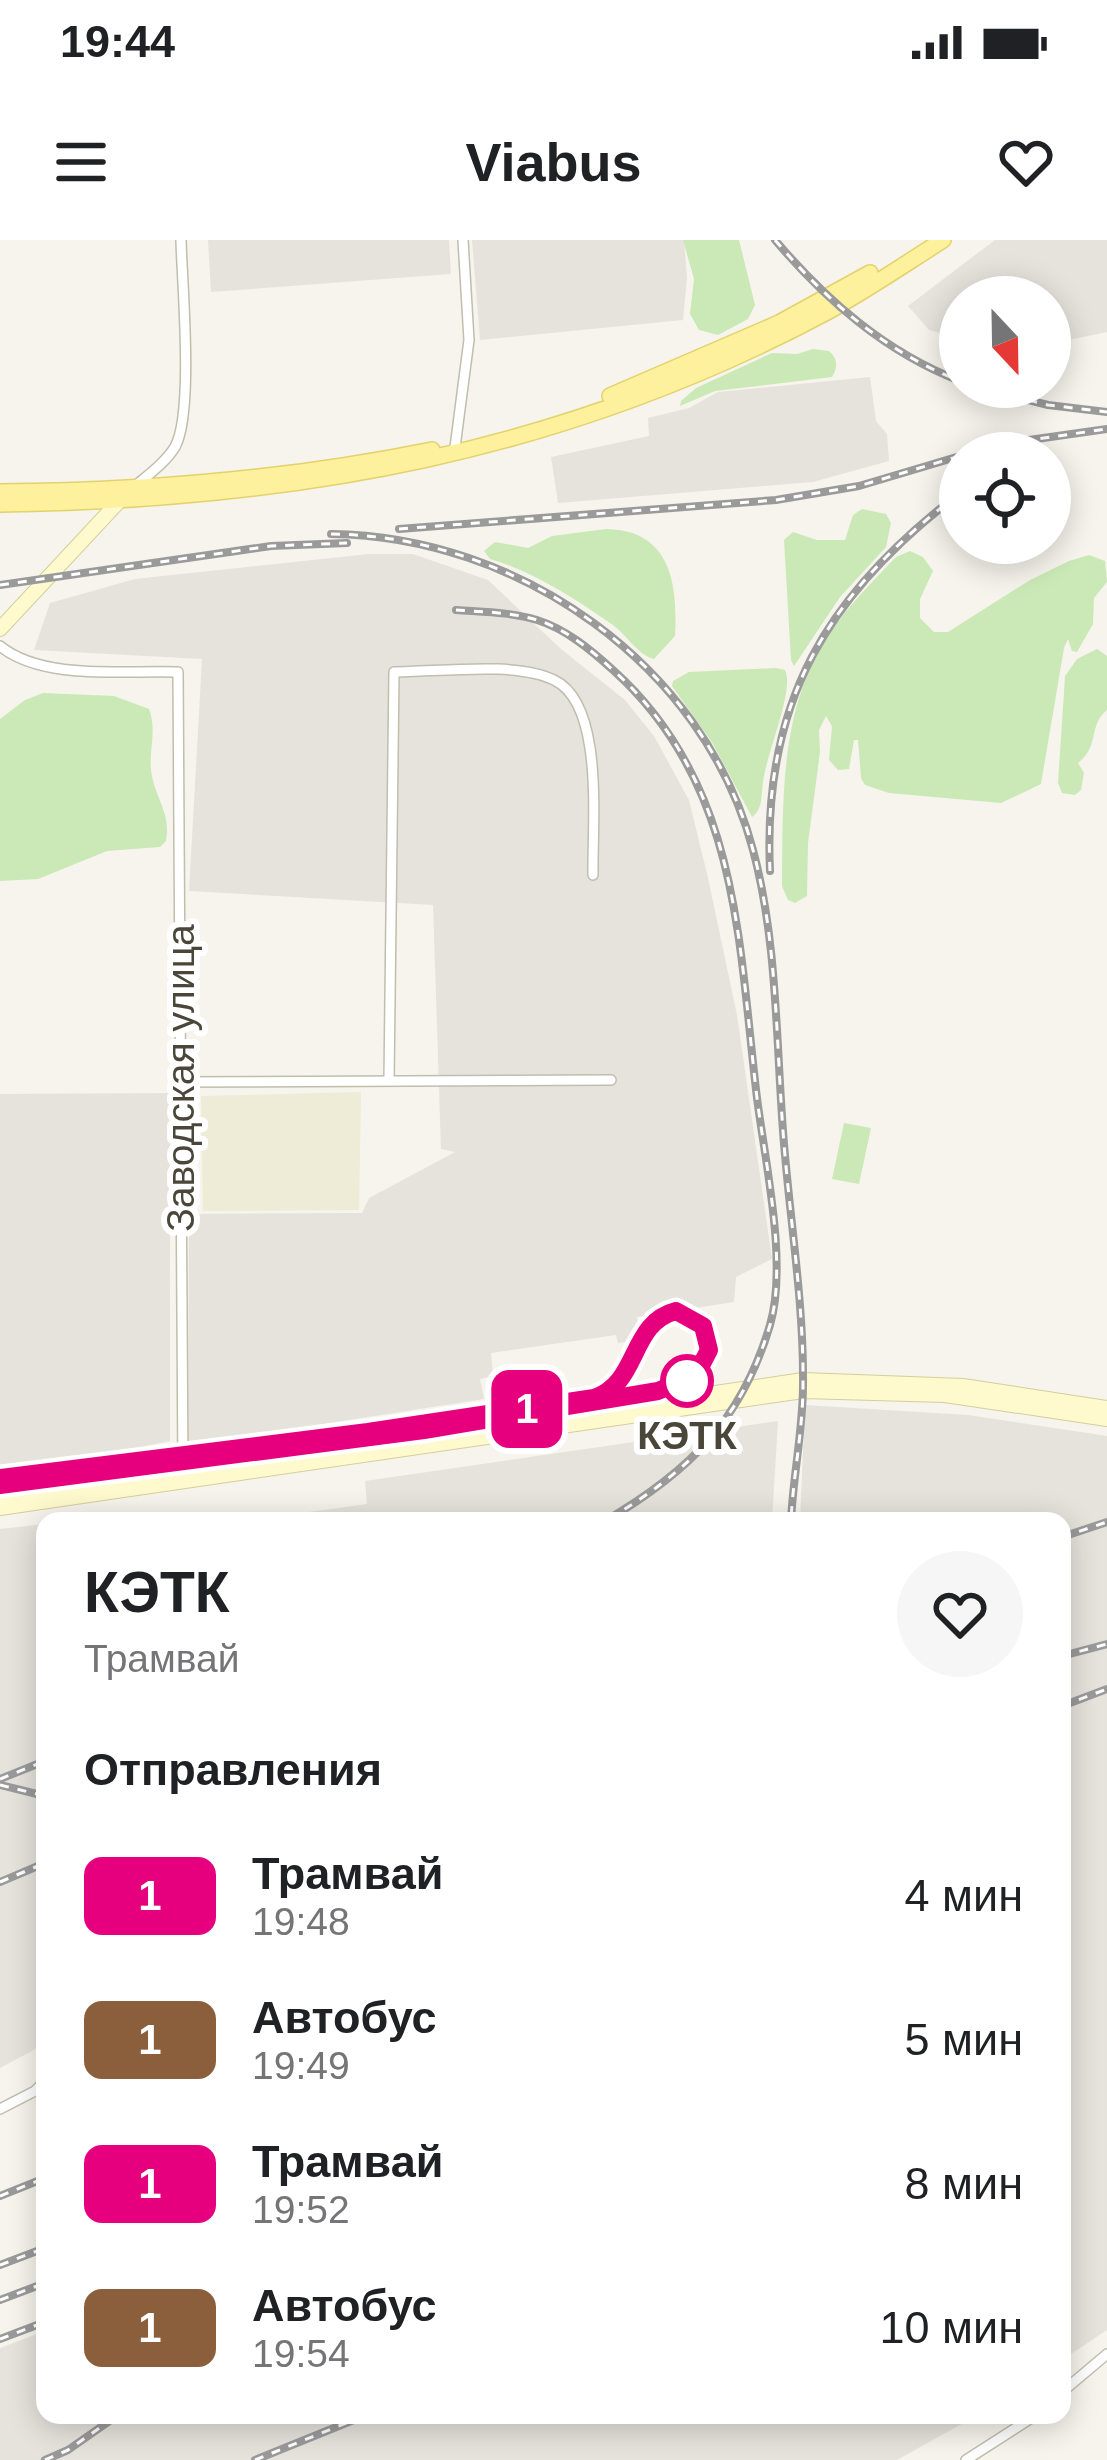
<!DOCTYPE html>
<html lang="ru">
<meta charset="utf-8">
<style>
body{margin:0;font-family:Helvetica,sans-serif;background:#f6f6f6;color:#202124;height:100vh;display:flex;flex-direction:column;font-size:45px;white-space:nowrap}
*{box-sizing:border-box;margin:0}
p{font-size:39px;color:#757577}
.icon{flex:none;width:66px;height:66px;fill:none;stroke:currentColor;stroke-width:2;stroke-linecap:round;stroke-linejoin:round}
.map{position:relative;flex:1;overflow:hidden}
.sheet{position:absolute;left:36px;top:1272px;width:1035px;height:912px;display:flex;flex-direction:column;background:#fff;border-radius:24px;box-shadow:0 6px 30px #0003}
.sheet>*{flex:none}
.badge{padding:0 24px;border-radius:18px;font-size:42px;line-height:78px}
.needle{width:78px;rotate:158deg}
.controls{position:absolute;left:939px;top:36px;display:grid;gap:24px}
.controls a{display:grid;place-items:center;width:132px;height:132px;border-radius:50%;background:#fff;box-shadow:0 6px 30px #0003;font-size:60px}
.map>.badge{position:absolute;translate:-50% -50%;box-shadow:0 0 0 6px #fff}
h2{padding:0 48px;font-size:45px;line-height:108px}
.round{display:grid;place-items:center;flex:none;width:126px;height:126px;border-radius:63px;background:#f6f6f6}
.overview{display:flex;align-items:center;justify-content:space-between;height:204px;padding:0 48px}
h1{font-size:57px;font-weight:700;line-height:90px}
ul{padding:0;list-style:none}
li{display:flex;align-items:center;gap:36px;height:144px;padding:0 48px}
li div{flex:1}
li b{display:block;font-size:45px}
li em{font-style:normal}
li .badge{min-width:132px;font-weight:700;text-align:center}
.status{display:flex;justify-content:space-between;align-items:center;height:84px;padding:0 60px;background:#fff;direction:ltr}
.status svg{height:33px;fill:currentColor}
header{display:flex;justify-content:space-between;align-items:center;height:156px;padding:0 48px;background:#fff;font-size:54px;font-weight:700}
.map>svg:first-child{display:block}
</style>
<div class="status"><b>19:44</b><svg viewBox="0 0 49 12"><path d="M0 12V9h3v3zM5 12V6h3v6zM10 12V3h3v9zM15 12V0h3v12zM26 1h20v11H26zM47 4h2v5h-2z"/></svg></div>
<header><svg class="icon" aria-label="menu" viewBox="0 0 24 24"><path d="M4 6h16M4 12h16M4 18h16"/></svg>Viabus<svg class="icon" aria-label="heart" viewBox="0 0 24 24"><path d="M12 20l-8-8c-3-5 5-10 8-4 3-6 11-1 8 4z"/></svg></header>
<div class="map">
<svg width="1107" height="2220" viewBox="0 0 1107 2220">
<rect width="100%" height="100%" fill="#f6f4ec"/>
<path fill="#e6e3dd" d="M208 0H449L451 34 211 52Z
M472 0H684L687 38 683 80 480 100Z
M995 0H1107V92L1050 104V57H960V98L929 90 908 66Z
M870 137 876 181 887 194 889 221 813 242 558 263 551 217 649 196 648 178 689 168 718 152Z
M369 314H413L488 340 561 409 625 460 654 496 689 560 708 638 737 775 772 1019 736 1037 734 1062 637 1077 640 1100 618 1103 616 1095 491 1113 493 1136 480 1139 484 1159 188 1205 189 974 362 973 369 958 455 912 441 909 433 665 189 651 202 419 34 410 50 363 135 339Z
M170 853V1201L64 1223 0 1226V854Z
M805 1165 968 1175 1107 1196V2090L1062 2120V1281H800Z
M778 1181 772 1281H244L367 1264 365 1241Z
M45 1284V1804L0 1828V1289Z
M45 2091V2175H978L897 2220H0V2108Z"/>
<path fill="#eeebd6" d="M361 852 359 970 203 971 201 856Z"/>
<path fill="#cae9b6" d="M683 0H739L755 65 748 79 718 95 699 90 690 74 694 39Z
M813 109 829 111C838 119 838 127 832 137L715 151 680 166 681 161 696 148 772 113 797 114Z
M862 269 886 274 891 283 886 307 840 357 794 426 791 420 784 300 793 292 817 300H845L853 275Z
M606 289C671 290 678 344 675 396L654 419C636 414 626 393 610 383 574 358 532 331 490 319L484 311 495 302 528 308 552 296Z
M910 311 923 317 933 331 920 359V378L934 392H948L1030 340 1069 321 1089 315 1105 321 1107 342 1094 358 1093 384 1077 412 1072 411 1068 399 1064 408 1041 544 1001 563 889 553 865 545 861 538 858 500H854L849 529 838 530 829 520 832 486 826 476 819 490 820 512 808 603 807 656 795 663 788 660 782 646C783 560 779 469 829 394 848 366 873 341 896 317Z
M1097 409 1107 416V470C1088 485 1100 506 1078 523L1084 533 1081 550 1075 555 1062 553 1058 543 1065 436 1077 419Z
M776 428 785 430C795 449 766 515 763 542 761 557 763 569 752 577L713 504 672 446 673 441 689 432Z
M43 453 114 456 149 469C158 493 147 513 152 536 157 561 171 574 166 601L160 607 107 611 38 639 0 641V479L25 460Z
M844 883 871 888 859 944 832 939Z"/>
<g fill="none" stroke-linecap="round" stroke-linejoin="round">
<g stroke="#c1beae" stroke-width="12">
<path id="street" d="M454 215 469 100 463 0
M134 247C148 235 165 223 175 207 194 172 182 44 181 0
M0 406C43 441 124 430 178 432L183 1234
M389 840 394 432C438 432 516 421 554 440 605 464 592 585 593 635
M180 842 611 840
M0 1869 35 1851 45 1841
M1062 2152 1107 2114
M966 2220 1036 2175"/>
</g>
<g stroke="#d4ce9c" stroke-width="16">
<path id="secondary" d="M0 389 123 257
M0 1258 803 1140 963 1146 1107 1168
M0 1268 803 1151 945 1155 1107 1179"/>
</g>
<g stroke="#e3d26c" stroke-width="18">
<path id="primary" d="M610 156 779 83 870 33
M0 252C146 251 289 239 432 210
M0 264C296 260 563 213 827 72 867 50 905 24 943 0"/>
</g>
<use href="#street" stroke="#fff" stroke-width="9"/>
<use href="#secondary" stroke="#fefacd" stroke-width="14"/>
<use href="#primary" stroke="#fdf19e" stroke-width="15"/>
<path stroke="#9a9a9a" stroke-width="3" d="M0 1238 368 1192 594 1158C640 1143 629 1083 676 1071 706 1081 725 1112 694 1136 684 1145 671 1147 659 1151L366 1198 0 1245"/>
<g stroke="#9a9a9a" stroke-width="8">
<path id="rail" d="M775 0C826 60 885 112 960 141
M976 147 1048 165 1107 172
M970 213 1008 203 1107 189
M399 289 776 260 859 246 960 216
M331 294C518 296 704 424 753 610 777 699 776 798 783 891 789 975 804 1061 803 1145 803 1190 793 1236 791 1281
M0 345 271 306 347 303
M456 370C483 372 511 372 537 380 566 389 591 410 613 430 740 544 738 701 757 858 765 922 788 1024 770 1085 742 1180 689 1232 605 1281
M770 631C762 461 828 353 960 253
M1062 1297 1107 1282
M1062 1416 1107 1404
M1062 1466 1107 1449
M0 1539 45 1521
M0 1545 45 1556
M0 1642 45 1623
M0 1956 45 1938
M0 2025 45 2008
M0 2060 45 2043
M0 2099 45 2082
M45 2220 68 2210 118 2175
M255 2220 366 2175"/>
</g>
<use href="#rail" stroke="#fff" stroke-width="3" stroke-dasharray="9" stroke-linecap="butt"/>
</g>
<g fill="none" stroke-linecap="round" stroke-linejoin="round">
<g stroke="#fff" stroke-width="27">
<path id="line" d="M0 1238 368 1192 594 1158C640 1143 629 1083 676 1071L703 1086 709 1110 696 1135 658 1151 424 1190 0 1245"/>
</g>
<use href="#line" stroke="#e6007e" stroke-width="18"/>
</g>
<circle fill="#fff" stroke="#e6007e" stroke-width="6" cx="687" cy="1141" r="24"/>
<g text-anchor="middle" stroke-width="12" stroke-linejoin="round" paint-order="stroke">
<g font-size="39" fill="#4a4639" stroke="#fff">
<text transform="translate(180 838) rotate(-90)" y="14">Заводская улица</text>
</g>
<g font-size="39" font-weight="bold" fill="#4a4639" stroke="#fff">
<text x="687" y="1209">КЭТК</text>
</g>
</g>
</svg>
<div class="controls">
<a><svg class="needle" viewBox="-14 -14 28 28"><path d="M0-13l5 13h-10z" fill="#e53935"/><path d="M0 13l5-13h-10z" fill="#757577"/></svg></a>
<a><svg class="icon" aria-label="locate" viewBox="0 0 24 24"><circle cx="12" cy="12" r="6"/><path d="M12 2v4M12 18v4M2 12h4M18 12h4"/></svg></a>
</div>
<b class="badge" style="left:527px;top:1169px;background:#e6007e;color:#fff">1</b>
<section class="sheet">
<div class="overview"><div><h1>КЭТК</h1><p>Трамвай</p></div><a class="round"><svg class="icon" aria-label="heart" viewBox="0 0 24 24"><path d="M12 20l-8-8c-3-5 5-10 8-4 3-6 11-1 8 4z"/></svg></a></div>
<h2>Отправления</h2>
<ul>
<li><span class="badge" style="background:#e6007e;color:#fff">1</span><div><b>Трамвай</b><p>19:48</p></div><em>4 мин</em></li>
<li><span class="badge" style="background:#8b5e3c;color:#fff">1</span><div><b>Автобус</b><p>19:49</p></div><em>5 мин</em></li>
<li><span class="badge" style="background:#e6007e;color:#fff">1</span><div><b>Трамвай</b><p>19:52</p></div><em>8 мин</em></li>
<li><span class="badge" style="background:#8b5e3c;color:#fff">1</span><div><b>Автобус</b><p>19:54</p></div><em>10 мин</em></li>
</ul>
</section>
</div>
